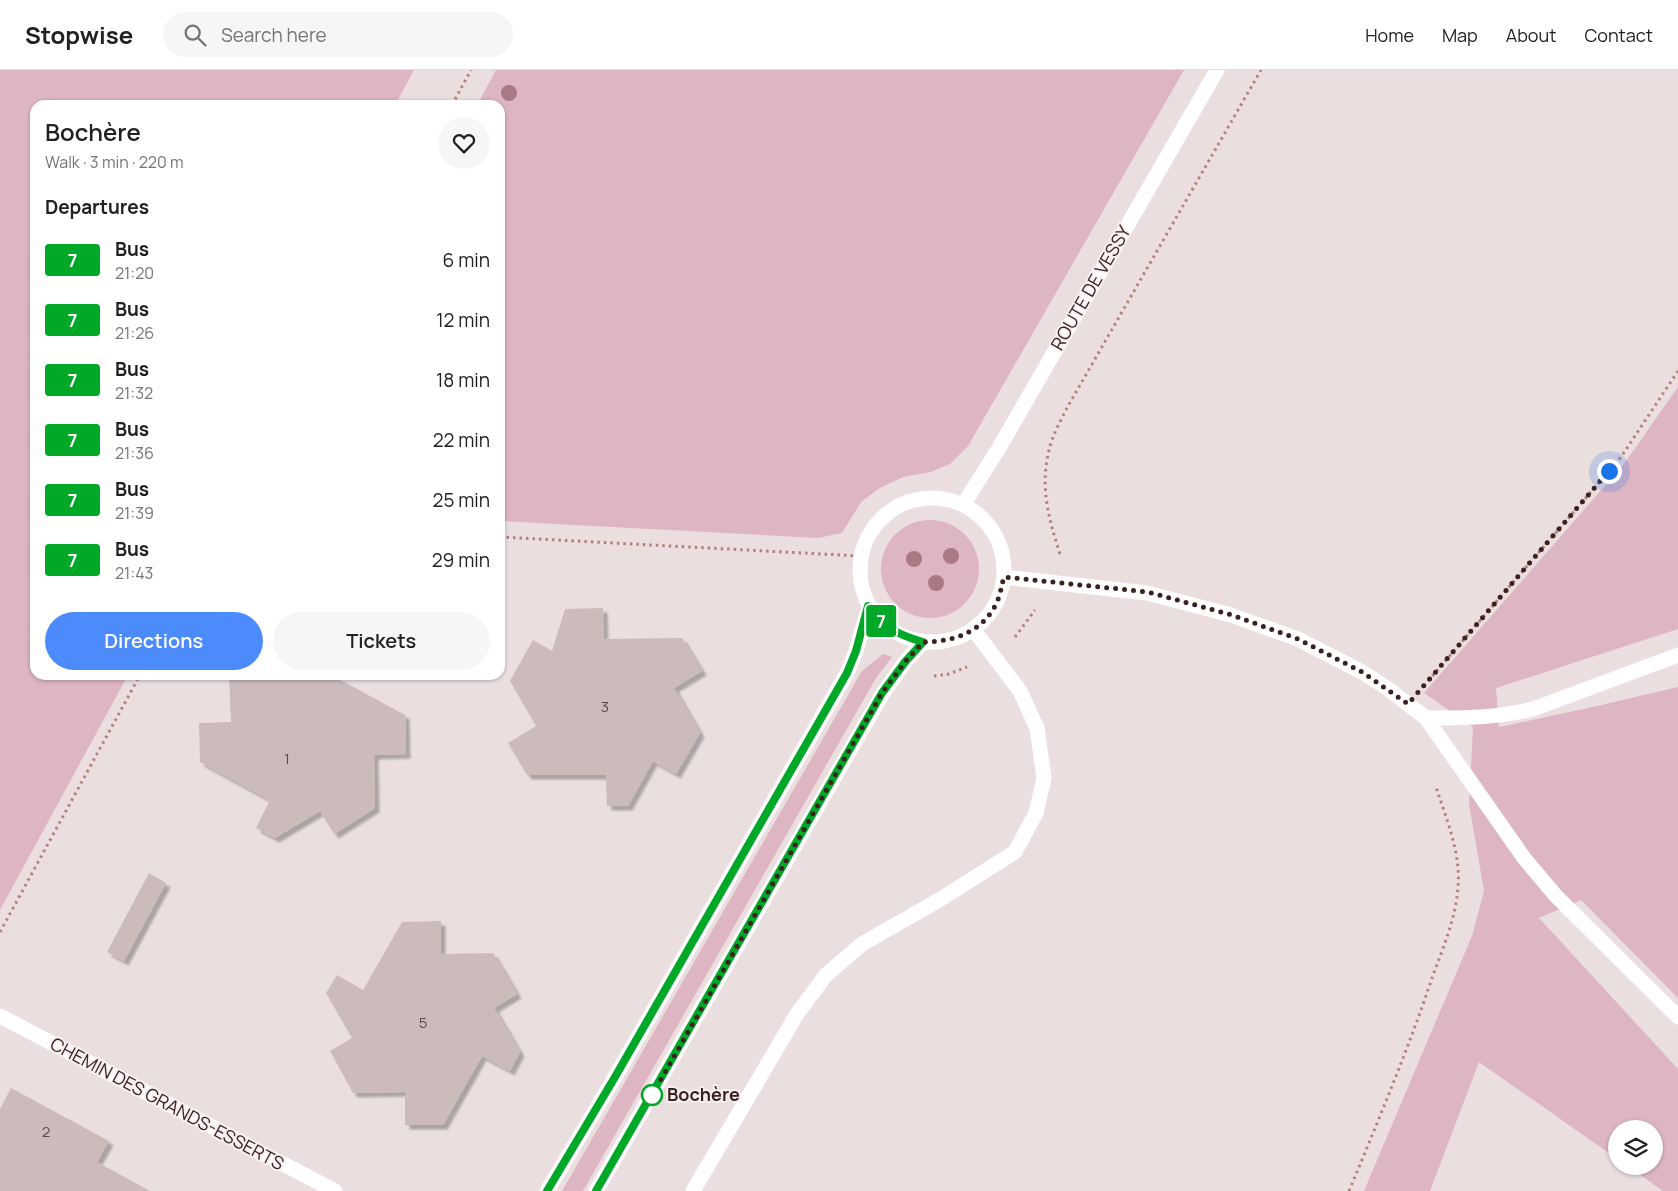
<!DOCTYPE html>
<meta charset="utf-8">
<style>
body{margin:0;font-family:Manrope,sans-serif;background:#f6f6f6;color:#202124;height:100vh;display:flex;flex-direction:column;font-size:19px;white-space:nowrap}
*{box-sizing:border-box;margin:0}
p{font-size:16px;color:#757577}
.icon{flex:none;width:28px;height:28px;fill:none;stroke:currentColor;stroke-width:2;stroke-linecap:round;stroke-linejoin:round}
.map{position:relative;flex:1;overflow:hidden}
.panel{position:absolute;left:30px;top:30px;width:475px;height:580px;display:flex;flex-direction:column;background:#fff;border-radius:15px;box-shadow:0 1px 4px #0004}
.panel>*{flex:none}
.badge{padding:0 10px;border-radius:4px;font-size:18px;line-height:32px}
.tools{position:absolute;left:1608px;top:1050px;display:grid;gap:10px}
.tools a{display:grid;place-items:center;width:55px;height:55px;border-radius:50%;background:#fff;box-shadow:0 1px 4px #0004;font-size:25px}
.you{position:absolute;width:25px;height:25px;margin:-12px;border:4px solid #fff;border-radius:50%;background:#1a73e8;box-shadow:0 0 0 8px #1a73e833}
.map>.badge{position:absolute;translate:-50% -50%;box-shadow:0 0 0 2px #fff}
h2{padding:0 15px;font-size:19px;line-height:45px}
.round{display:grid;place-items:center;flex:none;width:52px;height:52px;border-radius:26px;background:#f6f6f6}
.headline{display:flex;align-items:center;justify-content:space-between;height:85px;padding:0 15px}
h1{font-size:24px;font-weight:600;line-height:38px}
.button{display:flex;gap:10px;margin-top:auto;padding:10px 15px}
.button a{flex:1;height:58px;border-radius:30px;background:#4c8bfb;color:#fff;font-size:20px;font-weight:600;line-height:58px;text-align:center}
.button a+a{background:#f6f6f6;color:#202124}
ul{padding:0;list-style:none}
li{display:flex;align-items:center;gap:15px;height:60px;padding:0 15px}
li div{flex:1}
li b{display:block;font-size:19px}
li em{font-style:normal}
li .badge{min-width:55px;font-weight:700;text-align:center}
header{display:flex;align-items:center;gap:30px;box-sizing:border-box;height:70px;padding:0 25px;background:#fff;border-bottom:1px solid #e0e0e0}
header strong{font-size:24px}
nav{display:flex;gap:28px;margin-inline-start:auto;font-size:18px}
.search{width:350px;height:45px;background:#f6f6f6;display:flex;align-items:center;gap:12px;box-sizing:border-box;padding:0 18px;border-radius:28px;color:#757577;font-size:19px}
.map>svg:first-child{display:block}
</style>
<header>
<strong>Stopwise</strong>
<div class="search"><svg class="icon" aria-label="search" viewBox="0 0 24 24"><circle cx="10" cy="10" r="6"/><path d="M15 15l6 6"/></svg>Search here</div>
<nav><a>Home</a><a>Map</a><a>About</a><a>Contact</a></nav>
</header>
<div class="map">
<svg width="1678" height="1121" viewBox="0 0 1678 1121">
<defs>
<filter id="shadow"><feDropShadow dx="4.5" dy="4.5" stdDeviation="1" flood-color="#0004"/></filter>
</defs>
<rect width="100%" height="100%" fill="#ebdedf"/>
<path fill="#deb5c3" d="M0 0H414L395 35H35V605H128L0 840Z
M496 0H1184L968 376 950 394 931 402 903 407 880 418 861 432 842 463 818 468 500 451V35H477Z
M1678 317V559L1496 618 1499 657 1597 636 1678 617V928L1581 830 1539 848 1678 999V1121H1663L1628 1096H1654V1059H1616V1088L1479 992 1430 1121H1364L1472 866 1484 821 1469 734 1473 657 1424 623 1624 394Z
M881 499a49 49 0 1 1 98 0a49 49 0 1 1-98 0Z
M883 584 892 587 876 608 583 1121H562L862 601Z"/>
<path fill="#cbb" filter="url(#shadow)" d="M603 538 604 569 682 568 702 601 674 618 700 663 676 704 653 691 628 736H607L606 705H527L508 673 536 656 510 611 533 570 552 581 565 539Z
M229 605H336L335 607 405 645 406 684 374 685 375 738 334 764 320 741 275 768 256 758 270 730 200 692 199 653 231 652Z
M149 803 166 813 124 891 107 882Z
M441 851V884L493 883 517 924 494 938 520 982 510 1001 482 986 443 1055H405V1022L353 1023 330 981 352 968 326 923 337 905 363 920 402 852Z
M11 1018 109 1071 97 1092 150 1121H0V1039Z"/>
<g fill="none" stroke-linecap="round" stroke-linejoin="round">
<path stroke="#b1817c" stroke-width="3" stroke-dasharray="2.5 4" stroke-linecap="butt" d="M452 35 471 0
M500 467 860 486
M1060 484C1047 444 1038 409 1053 367 1057 357 1063 346 1068 336L1261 0
M1015 567 1035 540
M934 606 949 604 967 597
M1428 611 1621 387 1678 301
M0 862 140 605
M1349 1121C1378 1051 1408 980 1432 908 1443 878 1456 848 1458 817 1461 783 1446 748 1436 717"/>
<path stroke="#fff" stroke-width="15" d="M860 500a72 72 0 1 1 144 0a72 72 0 1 1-144 0Z
M963 435 999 378 1217 0
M1004 507 1147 523 1231 545 1298 569 1362 602 1387 618 1426 648 1524 788 1556 826 1678 947
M1426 648C1462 648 1497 648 1533 639L1678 585
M0 946 335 1121
M547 1121 615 1007 847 603 856 581 869 536
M596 1121 883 623 905 592 923 572
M693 1121 797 944 826 905 862 874 939 830 1015 782 1036 743 1044 708 1037 658 1020 621 973 559"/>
</g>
<g fill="#aa7983">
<circle cx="509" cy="23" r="8"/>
<circle cx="951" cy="486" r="8"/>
<circle cx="914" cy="489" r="8"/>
<circle cx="936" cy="513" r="8"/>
</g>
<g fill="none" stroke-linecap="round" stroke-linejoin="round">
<g stroke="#fff" stroke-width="11">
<path id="line" d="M547 1121 615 1007 847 603 856 581 868 536C887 558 895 564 923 572L905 592 882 623 596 1121"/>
</g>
<use href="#line" stroke="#00a828" stroke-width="8"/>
<path stroke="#3c221f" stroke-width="5" stroke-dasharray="0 9" d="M652 1025 882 623 905 592 923 572C956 572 987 560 999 527 1001 520 1002 514 1004 507L1148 522 1232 545 1298 569 1362 602 1408 634 1609 401"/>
</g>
<circle fill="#fff" stroke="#00a828" stroke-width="2.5" cx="652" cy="1025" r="10"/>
<g text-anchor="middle" stroke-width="4" stroke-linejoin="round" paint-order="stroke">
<g font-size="15" fill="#604846">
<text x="605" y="642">3</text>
<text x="287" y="694">1</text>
<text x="423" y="958">5</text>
<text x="46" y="1067">2</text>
</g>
<g font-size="18" fill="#3c221f" stroke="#f8eff0">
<text transform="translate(1091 218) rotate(-60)" y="6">ROUTE DE VESSY</text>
<text transform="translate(167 1034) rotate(28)" y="6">CHEMIN DES GRANDS-ESSERTS</text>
</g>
<g font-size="18" font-weight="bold" fill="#3c221f" stroke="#f8eff0" text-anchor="start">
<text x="667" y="1031">Bochère</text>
</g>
</g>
</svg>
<div class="tools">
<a><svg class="icon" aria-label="layers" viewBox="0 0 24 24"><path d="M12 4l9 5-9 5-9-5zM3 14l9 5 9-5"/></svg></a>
</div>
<div class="you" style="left:1609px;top:401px"></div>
<b class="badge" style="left:881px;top:551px;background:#00a828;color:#fff">7</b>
<section class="panel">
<div class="headline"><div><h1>Bochère</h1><p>Walk · 3 min · 220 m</p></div><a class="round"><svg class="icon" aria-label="heart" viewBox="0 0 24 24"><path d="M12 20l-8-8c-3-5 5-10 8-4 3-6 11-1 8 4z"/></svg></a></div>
<h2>Departures</h2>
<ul>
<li><span class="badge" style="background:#00a828;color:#fff">7</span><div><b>Bus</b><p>21:20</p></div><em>6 min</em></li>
<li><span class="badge" style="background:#00a828;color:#fff">7</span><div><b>Bus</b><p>21:26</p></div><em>12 min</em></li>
<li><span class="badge" style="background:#00a828;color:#fff">7</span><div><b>Bus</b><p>21:32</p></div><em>18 min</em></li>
<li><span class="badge" style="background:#00a828;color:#fff">7</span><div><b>Bus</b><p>21:36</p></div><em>22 min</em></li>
<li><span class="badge" style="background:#00a828;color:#fff">7</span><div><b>Bus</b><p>21:39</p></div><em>25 min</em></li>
<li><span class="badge" style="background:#00a828;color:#fff">7</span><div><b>Bus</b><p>21:43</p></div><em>29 min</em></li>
</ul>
<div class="button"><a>Directions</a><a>Tickets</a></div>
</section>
</div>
